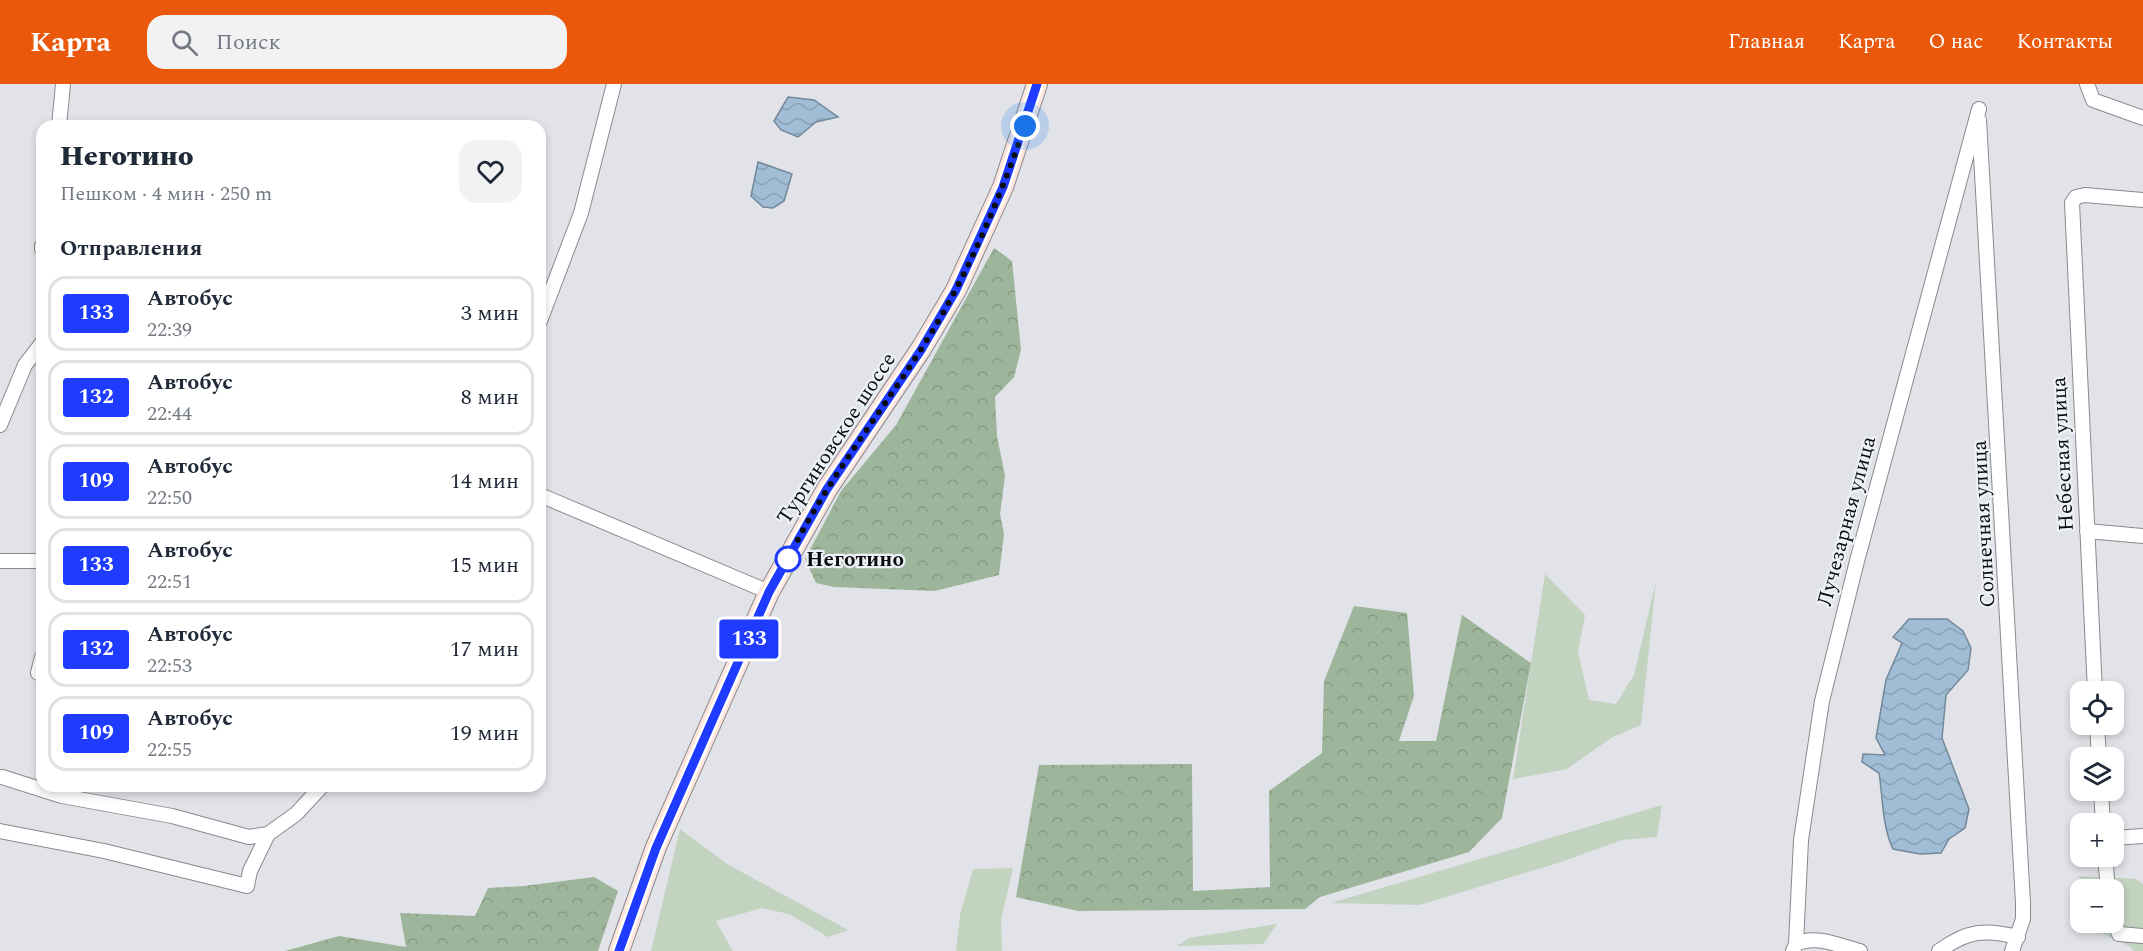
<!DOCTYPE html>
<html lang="ru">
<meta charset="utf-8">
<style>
body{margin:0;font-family:Spectral,serif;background:#f2f2f3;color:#1f2937;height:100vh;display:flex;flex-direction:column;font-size:22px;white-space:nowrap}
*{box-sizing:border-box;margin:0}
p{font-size:20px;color:#747a83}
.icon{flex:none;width:33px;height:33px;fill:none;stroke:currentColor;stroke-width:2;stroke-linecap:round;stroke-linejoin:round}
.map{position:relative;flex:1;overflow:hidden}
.side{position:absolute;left:36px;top:36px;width:510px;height:672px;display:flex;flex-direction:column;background:#fff;border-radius:18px;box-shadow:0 3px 9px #0003}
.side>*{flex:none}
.badge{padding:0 12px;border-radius:4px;font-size:21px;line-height:39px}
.controls{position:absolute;left:2070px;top:597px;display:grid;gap:12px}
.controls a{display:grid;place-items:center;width:54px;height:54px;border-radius:12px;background:#fff;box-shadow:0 3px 9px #0003;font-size:30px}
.you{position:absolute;width:30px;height:30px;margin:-15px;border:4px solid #fff;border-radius:50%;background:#1a73e8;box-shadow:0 0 0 9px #1a73e833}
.map>.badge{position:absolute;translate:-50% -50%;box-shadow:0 0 0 3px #fff}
h2{padding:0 24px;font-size:22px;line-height:54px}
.round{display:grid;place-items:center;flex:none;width:63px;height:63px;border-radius:18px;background:#f2f2f3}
.headline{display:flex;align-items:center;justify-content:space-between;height:102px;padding:0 24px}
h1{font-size:28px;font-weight:800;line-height:45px}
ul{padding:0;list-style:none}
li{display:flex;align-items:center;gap:18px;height:75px;margin:0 12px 9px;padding:0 12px;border:3px solid #e0e1e3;border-radius:18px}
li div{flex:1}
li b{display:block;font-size:22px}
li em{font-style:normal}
li .badge{min-width:66px;font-weight:700;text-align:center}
header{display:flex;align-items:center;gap:36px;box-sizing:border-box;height:84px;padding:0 30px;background:#ea580c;color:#fff}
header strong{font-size:28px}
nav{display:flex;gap:33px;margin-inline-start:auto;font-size:21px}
.search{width:420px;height:54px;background:#f2f2f3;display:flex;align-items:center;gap:15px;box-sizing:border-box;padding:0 21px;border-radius:18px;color:#747a83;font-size:22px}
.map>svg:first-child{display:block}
</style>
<header>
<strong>Карта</strong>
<div class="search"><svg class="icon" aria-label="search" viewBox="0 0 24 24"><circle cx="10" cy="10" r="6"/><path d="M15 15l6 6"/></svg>Поиск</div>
<nav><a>Главная</a><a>Карта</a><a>О нас</a><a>Контакты</a></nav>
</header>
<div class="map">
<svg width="2143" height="867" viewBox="0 0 2143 867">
<defs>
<pattern id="forest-crowns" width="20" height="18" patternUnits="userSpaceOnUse" patternTransform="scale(1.5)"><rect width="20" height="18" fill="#9db59a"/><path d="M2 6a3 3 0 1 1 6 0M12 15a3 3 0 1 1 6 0" fill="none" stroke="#869a84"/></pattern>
<pattern id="water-waves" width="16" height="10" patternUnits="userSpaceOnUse" patternTransform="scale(1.5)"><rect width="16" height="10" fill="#a0bdd5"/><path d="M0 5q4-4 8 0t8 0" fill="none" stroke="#88a1b6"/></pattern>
</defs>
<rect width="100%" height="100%" fill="#e1e3e9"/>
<path fill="#c2d3c0" d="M1545 490 1585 531 1578 568 1589 616 1616 620 1634 591 1656 497 1641 641 1611 654 1567 685 1513 695Z
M1662 721 1657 753 1622 756 1564 777 1420 821 1331 819Z
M680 745 727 780 848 846 828 853 789 830 762 824 716 837 733 867H651Z
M1013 784 1001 836 1002 867H956L960 831 973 785Z
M2079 792 2136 795 2143 800V867H2134L2131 863 2089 843V839L2114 838V806L2082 805Z
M1277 840 1263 860 1177 862 1189 854Z"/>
<path fill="url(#forest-crowns)" d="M994 164 1012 177 1021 266 1014 293 995 313 997 352 1005 392 1000 430 1004 450 999 491 935 507 834 503 816 499 805 475 841 407 896 341Z
M1354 522 1407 529 1414 612 1399 657H1436L1462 531 1531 579 1502 734 1469 768 1320 813 1305 825 1078 827 1016 813 1039 681 1192 680 1193 807 1270 803 1269 707 1322 669 1324 597Z
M594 793 618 807 598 867H285L339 852 406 863 400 829 475 832 488 804 524 802Z"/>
<path fill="url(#water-waves)" stroke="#738899" stroke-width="1.5" d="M788 13 814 16 838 33 816 38 798 53 781 46 774 37Z
M758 78 792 90 784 117 773 124 763 123 751 112Z
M1909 535H1947L1963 547 1971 564 1968 586 1946 611 1942 654 1969 725 1965 744 1949 755 1941 769 1920 770 1893 765C1882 742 1883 714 1879 689L1862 678 1863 670 1885 671 1876 654 1886 596 1902 559 1893 553Z"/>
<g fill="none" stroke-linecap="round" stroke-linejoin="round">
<g stroke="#888a8f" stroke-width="16">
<path id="minor" d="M2087 0 2093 16 2143 34
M1979 36 2023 819V835L2012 867
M59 42 63 0
M42 162V165
M540 237 581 129 614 0
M0 341 25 281 42 259
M540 411 769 508
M2087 447 2143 452
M0 477H42
M38 589 42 573
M2095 608 2072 119 2076 113 2085 111 2143 116
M2097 640 2099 674
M2 693 62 712 172 732 249 753 268 750 296 730 322 702
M2101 706 2103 740
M0 747 104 767 247 802 250 787 268 750
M2114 754 2143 752
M2105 772 2108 806
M2114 838 2119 850 2143 852
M1796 860C1815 850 1840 862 1860 867
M1793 867 1796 860 1801 756 1822 617 1857 477 1979 25
M1939 867C1968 846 1985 845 2018 853"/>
</g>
<g stroke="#888a8f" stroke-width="22">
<path id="secondary" d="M619 867 656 763 769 508 827 405 921 265 956 206 1003 103 1037 0"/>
</g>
<use href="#minor" stroke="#fff" stroke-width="14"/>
<use href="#secondary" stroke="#fee6dc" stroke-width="20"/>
</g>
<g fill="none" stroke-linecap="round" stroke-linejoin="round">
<g stroke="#fff" stroke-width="14">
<path id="line" d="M619 867 656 764 769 508 827 405 921 266 956 206 1003 103 1037 0"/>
</g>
<use href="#line" stroke="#1f3bff" stroke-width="9"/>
<path stroke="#0b0c0d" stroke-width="6" stroke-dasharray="0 10.8" d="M788 475C824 401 877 334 922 264 966 195 998 119 1025 42"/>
</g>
<circle fill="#fff" stroke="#1f3bff" stroke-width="3" cx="788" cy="475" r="12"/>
<g text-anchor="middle" stroke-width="4.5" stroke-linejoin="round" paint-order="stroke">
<g font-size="21" fill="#0b0c0d" stroke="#eef1f6">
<text transform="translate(836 354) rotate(-57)" y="7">Тургиновское шоссе</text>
<text transform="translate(2062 370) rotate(-93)" y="7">Небесная улица</text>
<text transform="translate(1846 437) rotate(-75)" y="7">Лучезарная улица</text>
<text transform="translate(1983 440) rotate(-93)" y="7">Солнечная улица</text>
</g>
<g font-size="21" font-weight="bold" fill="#0b0c0d" stroke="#eef1f6" text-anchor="start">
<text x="806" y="482">Неготино</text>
</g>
</g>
</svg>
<div class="controls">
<a><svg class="icon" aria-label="locate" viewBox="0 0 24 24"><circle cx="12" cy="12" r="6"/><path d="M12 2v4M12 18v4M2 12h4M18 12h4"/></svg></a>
<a><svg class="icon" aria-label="layers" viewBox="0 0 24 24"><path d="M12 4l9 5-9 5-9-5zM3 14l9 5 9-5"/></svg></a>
<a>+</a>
<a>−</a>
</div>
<div class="you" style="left:1025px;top:42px"></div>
<b class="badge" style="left:749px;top:555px;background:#1f3bff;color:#fff">133</b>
<section class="side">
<div class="headline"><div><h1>Неготино</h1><p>Пешком · 4 мин · 250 m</p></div><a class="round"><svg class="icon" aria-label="heart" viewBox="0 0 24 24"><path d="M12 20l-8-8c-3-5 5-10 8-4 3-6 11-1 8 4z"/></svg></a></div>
<h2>Отправления</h2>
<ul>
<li><span class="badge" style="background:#1f3bff;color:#fff">133</span><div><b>Автобус</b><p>22:39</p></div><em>3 мин</em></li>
<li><span class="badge" style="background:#1f3bff;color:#fff">132</span><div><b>Автобус</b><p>22:44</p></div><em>8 мин</em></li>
<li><span class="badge" style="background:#1f3bff;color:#fff">109</span><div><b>Автобус</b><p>22:50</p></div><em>14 мин</em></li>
<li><span class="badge" style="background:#1f3bff;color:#fff">133</span><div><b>Автобус</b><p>22:51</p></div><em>15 мин</em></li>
<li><span class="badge" style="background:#1f3bff;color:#fff">132</span><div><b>Автобус</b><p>22:53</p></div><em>17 мин</em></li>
<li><span class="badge" style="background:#1f3bff;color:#fff">109</span><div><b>Автобус</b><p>22:55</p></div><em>19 мин</em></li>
</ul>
</section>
</div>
